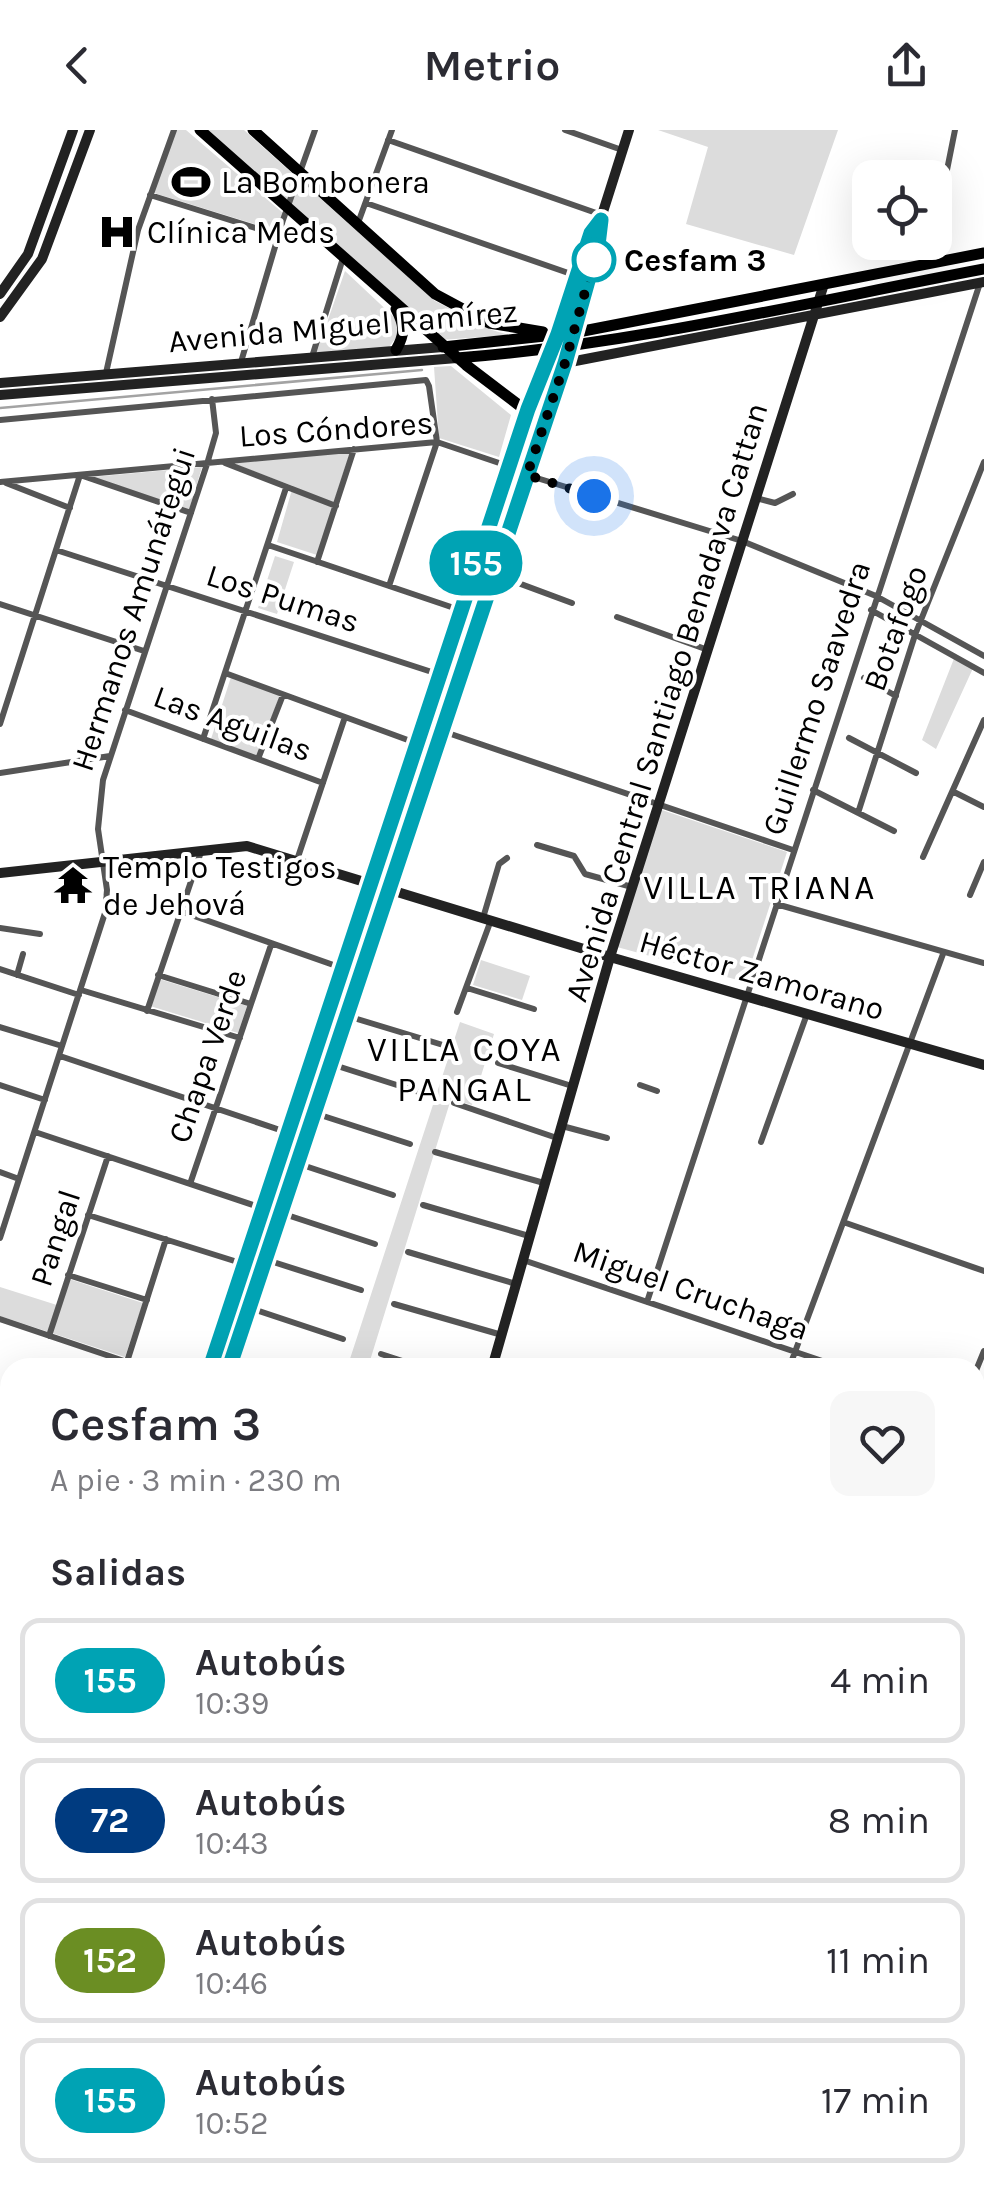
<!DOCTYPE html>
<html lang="es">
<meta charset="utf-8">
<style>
body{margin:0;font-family:Karla,sans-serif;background:#f7f7f7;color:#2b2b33;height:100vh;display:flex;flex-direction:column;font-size:38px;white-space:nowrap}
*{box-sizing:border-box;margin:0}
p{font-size:32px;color:#7c7c81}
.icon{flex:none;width:55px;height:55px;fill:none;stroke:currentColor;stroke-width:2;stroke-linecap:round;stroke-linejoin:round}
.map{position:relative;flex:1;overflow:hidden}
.side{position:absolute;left:0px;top:1228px;width:985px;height:842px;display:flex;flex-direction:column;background:#fff;border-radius:30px 30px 0 0;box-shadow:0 10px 40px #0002}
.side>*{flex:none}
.badge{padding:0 20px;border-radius:32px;font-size:35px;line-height:65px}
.fabs{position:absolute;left:852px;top:30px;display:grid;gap:20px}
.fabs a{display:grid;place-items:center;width:100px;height:100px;border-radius:20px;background:#fff;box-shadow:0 10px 40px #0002;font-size:50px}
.you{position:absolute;width:50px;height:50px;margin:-25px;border:8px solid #fff;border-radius:50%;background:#1a73e8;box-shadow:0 0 0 15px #1a73e833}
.map>.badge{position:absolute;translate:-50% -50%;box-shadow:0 0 0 5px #fff}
h2{padding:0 50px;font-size:38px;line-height:90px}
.round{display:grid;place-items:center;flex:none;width:105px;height:105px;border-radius:20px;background:#f7f7f7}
.headline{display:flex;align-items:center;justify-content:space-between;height:170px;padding:0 50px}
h1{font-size:48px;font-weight:600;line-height:75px}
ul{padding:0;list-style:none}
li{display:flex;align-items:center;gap:30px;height:125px;margin:0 20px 15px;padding:0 30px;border:5px solid #e1e1e2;border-radius:20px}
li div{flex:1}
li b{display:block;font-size:38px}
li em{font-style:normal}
li .badge{min-width:110px;font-weight:700;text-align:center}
header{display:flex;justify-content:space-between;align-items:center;height:130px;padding:0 50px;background:#fff;font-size:45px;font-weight:600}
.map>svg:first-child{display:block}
</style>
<header><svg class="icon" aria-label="back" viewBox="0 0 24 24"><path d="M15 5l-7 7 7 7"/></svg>Metrio<svg class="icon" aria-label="share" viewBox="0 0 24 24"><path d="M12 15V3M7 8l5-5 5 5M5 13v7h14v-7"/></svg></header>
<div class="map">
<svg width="984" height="2068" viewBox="0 0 984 2068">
<rect width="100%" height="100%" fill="#fff"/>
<path fill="#dcdcdc" d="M176 0H186L283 83 277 101 154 63Z
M205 0H244L435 171 492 200 509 205 441 210Z
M658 0H838L794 125 686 94 708 17Z
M345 141 395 188 399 204 389 217 316 224Z
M563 222 228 1237 211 1238 529 287 555 223Z
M451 236 511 285 499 327 439 308 434 237Z
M350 322 317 425 277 412 293 356 232 333Z
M202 337 189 380 92 347Z
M275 426 294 432 277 484 258 478Z
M955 526 974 536 936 619 922 610Z
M231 547 280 565 257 626 211 609Z
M653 677 787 722 745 852 617 817Z
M481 830 530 846 522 870 473 855Z
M159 849 247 876 238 903 150 876Z
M460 892 494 904 472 975 451 969 368 1237 347 1238Z
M69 1149 143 1173 125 1227 0 1186V1157L60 1176Z"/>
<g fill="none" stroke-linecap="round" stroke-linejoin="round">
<path stroke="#a3a3a3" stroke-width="2.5" d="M0 278 422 240"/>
<path stroke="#555" stroke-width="6" d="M565 0 622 20
M388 10 602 85
M150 65 278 105
M366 73 577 146
M358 93 392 0
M935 100 955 0
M928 134 932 112
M312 227 343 128
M241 232 283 90 315 0
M106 243 138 100 174 0
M0 290 426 250 429 256 437 312 389 456
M225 333 336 376
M527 345 742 411 876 466 984 526
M0 352 437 312 508 336
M6 353 70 378
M756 368 775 373 793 364
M268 415 460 480
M56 420 438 544
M317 432 354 319
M494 444 572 473
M0 474 144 521
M871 480 984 543
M617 487 708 520
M225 543 416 613
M864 548 896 566
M125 580 323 653
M0 594 80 345 191 383
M442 601 793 720
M849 608 916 643
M203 609 286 358
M258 629 283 565
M0 643 110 626
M813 660 894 701
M954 662 984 677
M858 683 915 505 984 332
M537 715 574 726 585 744 632 757
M923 727 984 590
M297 730 345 587
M970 765 984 732
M776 774 984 833
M180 781 342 838
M483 788 499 734 507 728
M0 798 40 804
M0 839 79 865
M17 845 23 824
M158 845 251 874
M467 858 534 879
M81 860 240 908
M147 881 202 719
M457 882 491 790
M347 886 443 915
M0 897 62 916
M60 926 286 1002
M498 933 572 956
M331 934 425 964
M0 955 45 970
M640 955 657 961
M454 973 557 1008
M314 983 410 1014
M562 996 607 1008
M35 1002 262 1078
M761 1012 807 884
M435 1022 544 1053
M281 1028 393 1065
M0 1042 19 1049
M190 1054 271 815
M423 1075 529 1106
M281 1083 375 1114
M88 1085 244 1134
M846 1093 984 1141
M0 1108 105 783 107 760 98 699 103 650 207 334 216 303 212 269
M408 1122 516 1154
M267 1130 361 1160
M523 1130 843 1238
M68 1145 147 1170
M647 1172 980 153
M394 1174 502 1205
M250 1178 343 1209
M0 1189 127 1232
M49 1206 108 1026
M381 1224 424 1238
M125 1238 166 1109
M789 1238 943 824
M975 1243 984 1221
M975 1309 984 1312
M0 1366 10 1369
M0 1426 10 1395
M0 1512 10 1515
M0 1601 9 1604
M0 1689 10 1693
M0 1780 10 1783"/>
<path stroke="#222" stroke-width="10" d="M0 164 28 124 73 0
M0 187 42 129 90 0
M573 203 598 115 602 85 629 0
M558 204 591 103 600 90
M565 233 984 152
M0 253 443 217
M0 265 457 228
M0 743 247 716 610 827 984 935
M492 1238 610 827 824 154
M0 1274 10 1277
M0 2010 10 2013
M157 2060 182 2068
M304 2060 330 2068"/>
<path stroke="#000" stroke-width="11" d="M200 0 466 235 520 276 539 280 551 275
M253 0 435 164 489 193 543 202
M396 179C405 196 405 204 396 220
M443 217 573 203 984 123
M457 228C635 214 809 172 984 139
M210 1238 528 279 558 204
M229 1238 573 203
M0 1907 10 1875
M0 1940 10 1909
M0 1979 10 1982
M0 1993 10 1996
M207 2060 231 2068
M247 2060 274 2068"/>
</g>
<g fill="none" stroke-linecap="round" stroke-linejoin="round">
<g stroke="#fff" stroke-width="22">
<path id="line" d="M210 1238 528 279 558 204 591 103 601 90 598 115 565 233 229 1238"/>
</g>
<use href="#line" stroke="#00a3b4" stroke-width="15"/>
<path stroke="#000" stroke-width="10" stroke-dasharray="0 18" d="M594 130 565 233 527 345 594 366"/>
</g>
<defs>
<g id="stadium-bare" transform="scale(3)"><path d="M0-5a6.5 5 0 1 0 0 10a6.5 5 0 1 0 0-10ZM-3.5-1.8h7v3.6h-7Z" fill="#000" stroke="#fff" stroke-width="2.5" paint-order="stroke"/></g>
<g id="hospital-bare" transform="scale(3)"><path d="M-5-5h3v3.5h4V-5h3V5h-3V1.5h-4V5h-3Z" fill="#000" stroke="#fff" stroke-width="2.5" paint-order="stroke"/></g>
<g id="temple-bare" transform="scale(3)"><path d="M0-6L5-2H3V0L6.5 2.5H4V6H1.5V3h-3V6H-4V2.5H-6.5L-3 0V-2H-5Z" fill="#000" stroke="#fff" stroke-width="2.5" paint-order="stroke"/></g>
</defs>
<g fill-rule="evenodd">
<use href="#stadium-bare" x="191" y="52"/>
<use href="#hospital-bare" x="117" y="102"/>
<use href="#temple-bare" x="73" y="755"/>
</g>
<circle fill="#fff" stroke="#00a3b4" stroke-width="5" cx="594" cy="130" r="20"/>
<g text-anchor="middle" stroke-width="8" stroke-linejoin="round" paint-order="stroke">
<g font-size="32" fill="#000" stroke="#fff" text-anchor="start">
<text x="221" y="63">La Bombonera</text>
<text x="147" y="113">Clínica Meds</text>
<text x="103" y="748">Templo Testigos<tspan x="103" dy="37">de Jehová</tspan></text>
</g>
<g font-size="32" font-weight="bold" fill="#000" stroke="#fff" text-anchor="start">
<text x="624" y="141">Cesfam 3</text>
</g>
<g font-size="32" fill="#000" stroke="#fff">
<text transform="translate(343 196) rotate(-5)" y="11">Avenida Miguel Ramírez</text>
<text transform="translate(336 299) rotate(-4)" y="11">Los Cóndores</text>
<text transform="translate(283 468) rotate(18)" y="11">Los Pumas</text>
<text transform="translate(133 479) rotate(-72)" y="11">Hermanos Amunátegui</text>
<text transform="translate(895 498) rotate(-70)" y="11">Botafogo</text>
<text transform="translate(816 568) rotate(-72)" y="11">Guillermo Saavedra</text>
<text transform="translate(666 572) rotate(-73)" y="11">Avenida Central Santiago Benadava Cattan</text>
<text transform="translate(233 593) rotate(20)" y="11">Las Aguilas</text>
<text transform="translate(762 845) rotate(16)" y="11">Héctor Zamorano</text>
<text transform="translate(207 926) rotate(-71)" y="11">Chapa Verde</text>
<text transform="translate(55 1108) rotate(-72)" y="11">Pangal</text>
<text transform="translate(691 1160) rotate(19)" y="11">Miguel Cruchaga</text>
</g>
<g font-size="35" letter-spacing="2.5" fill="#000" stroke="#fff">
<text x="760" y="769">VILLA TRIANA</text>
<text x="465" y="931">VILLA COYA<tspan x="465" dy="40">PANGAL</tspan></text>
</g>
</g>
</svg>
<div class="fabs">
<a><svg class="icon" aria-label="locate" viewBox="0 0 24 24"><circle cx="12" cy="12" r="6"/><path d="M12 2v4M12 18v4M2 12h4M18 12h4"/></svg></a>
</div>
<div class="you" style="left:594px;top:366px"></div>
<b class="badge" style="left:476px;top:433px;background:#00a3b4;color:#fff">155</b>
<section class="side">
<div class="headline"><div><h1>Cesfam 3</h1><p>A pie · 3 min · 230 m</p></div><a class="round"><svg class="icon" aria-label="heart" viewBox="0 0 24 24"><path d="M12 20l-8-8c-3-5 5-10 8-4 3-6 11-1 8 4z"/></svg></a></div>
<h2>Salidas</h2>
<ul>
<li><span class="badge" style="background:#00a3b4;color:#fff">155</span><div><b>Autobús</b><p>10:39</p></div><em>4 min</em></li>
<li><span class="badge" style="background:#003b80;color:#fff">72</span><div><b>Autobús</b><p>10:43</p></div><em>8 min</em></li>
<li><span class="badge" style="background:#6b8e23;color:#fff">152</span><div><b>Autobús</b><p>10:46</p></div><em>11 min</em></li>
<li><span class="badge" style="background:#00a3b4;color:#fff">155</span><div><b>Autobús</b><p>10:52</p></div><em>17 min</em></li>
</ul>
</section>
</div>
